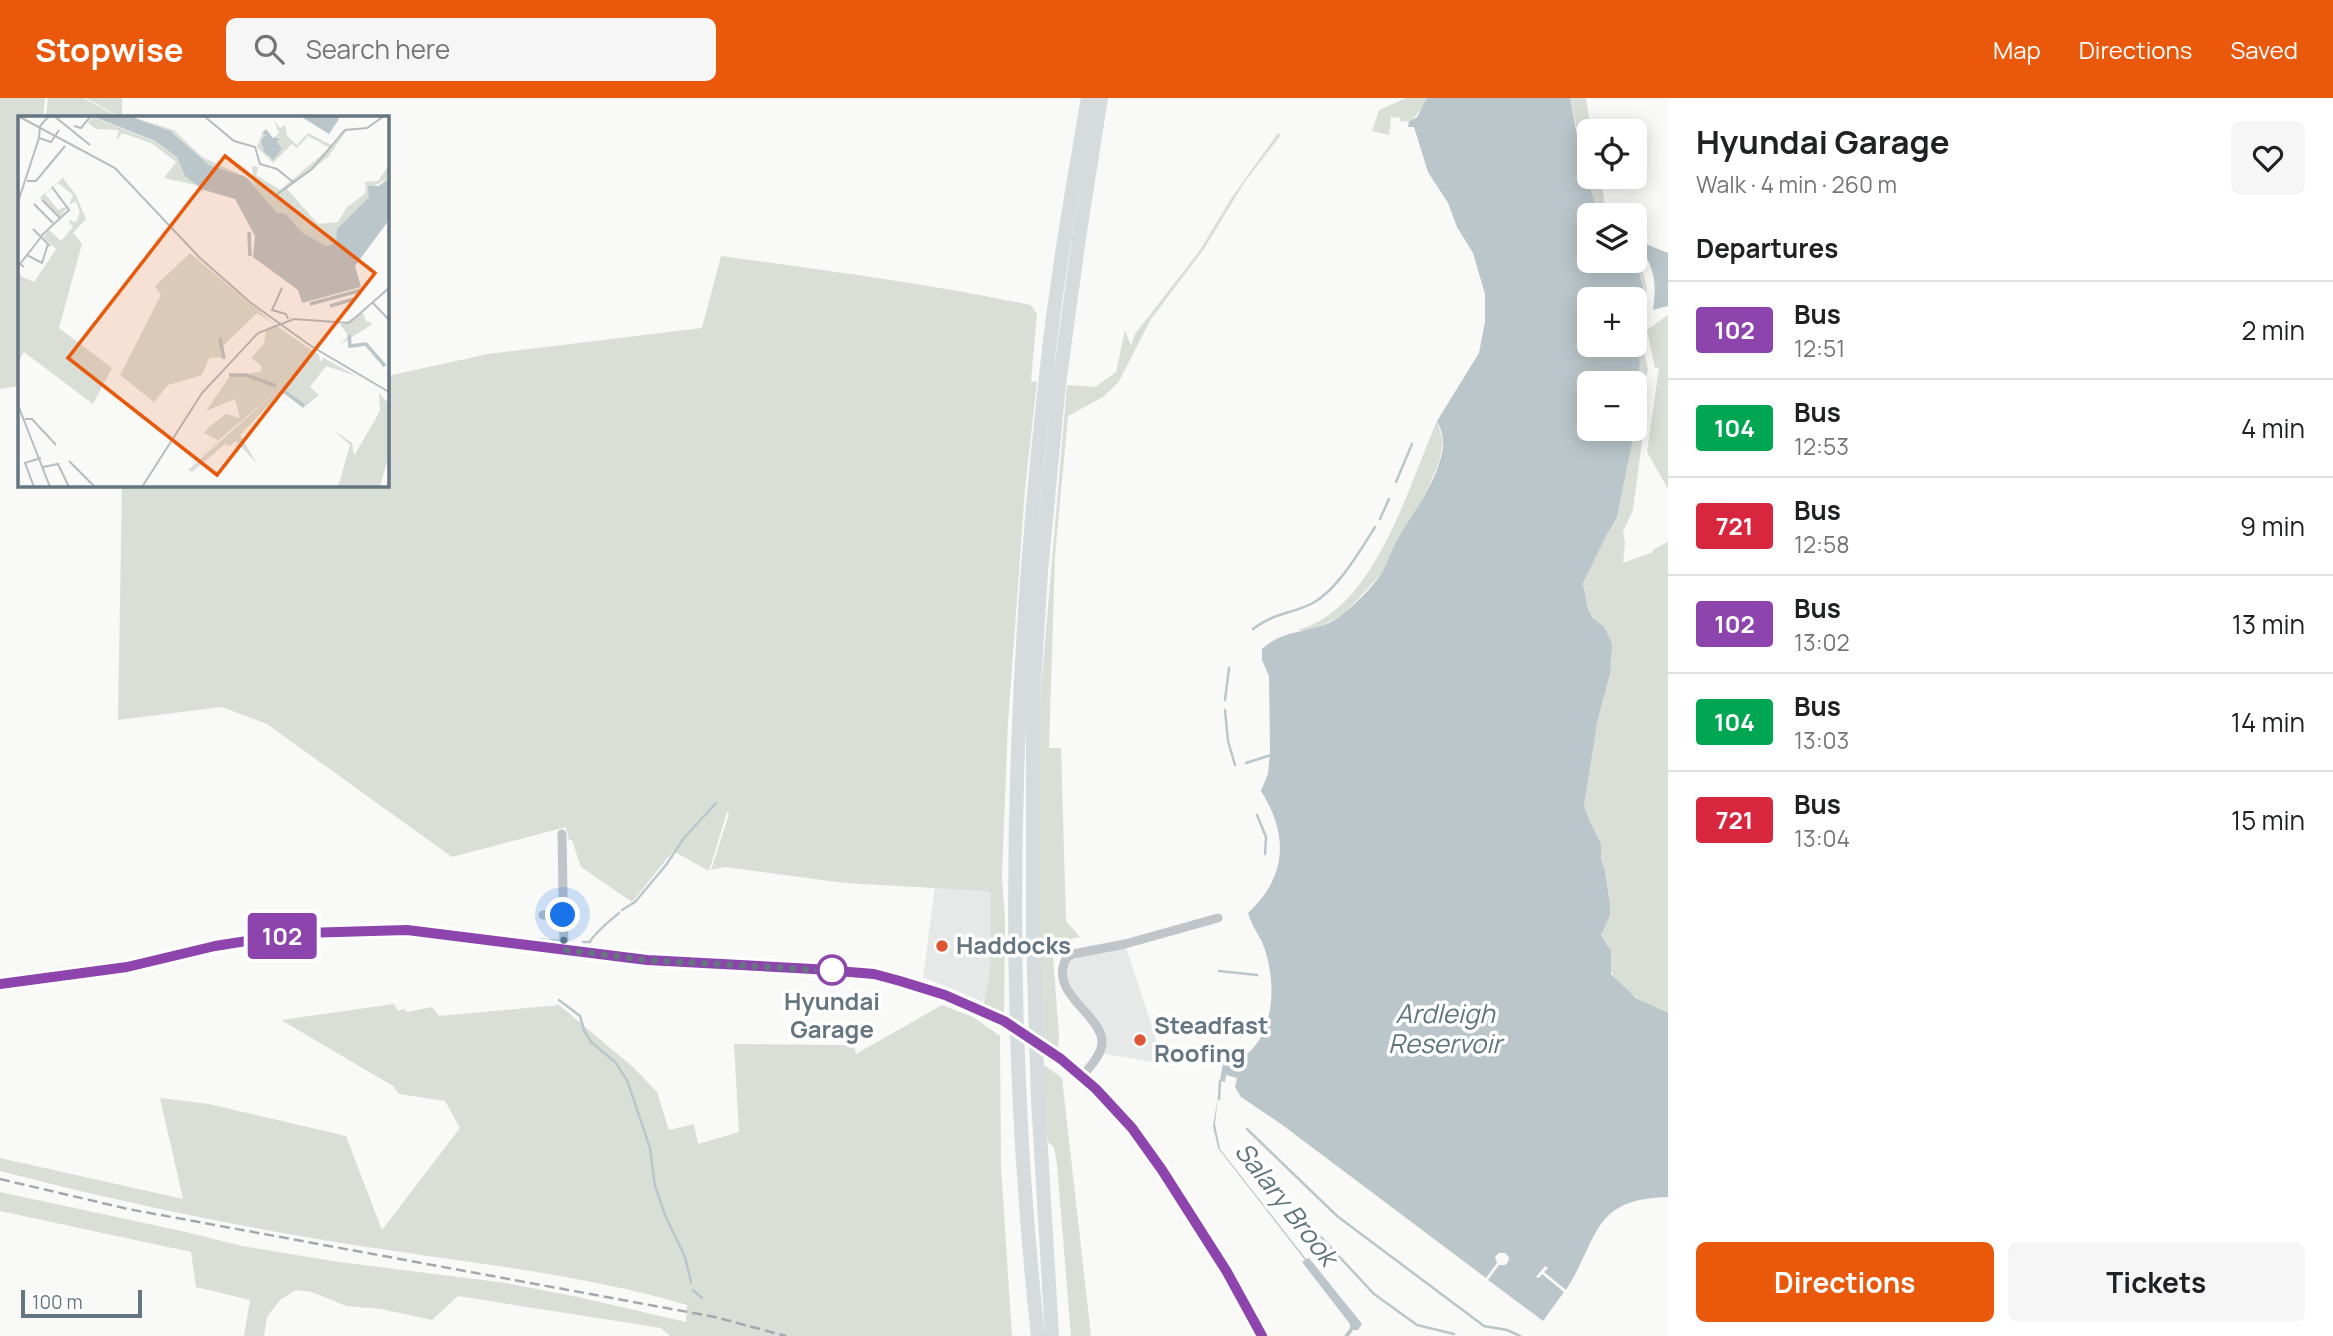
<!DOCTYPE html>
<meta charset="utf-8">
<style>
body{margin:0;font-family:Manrope,sans-serif;background:#f6f6f6;color:#202124;height:100vh;display:flex;flex-direction:column;font-size:26px;white-space:nowrap}
*{box-sizing:border-box;margin:0}
p{font-size:23px;color:#757577}
.icon{flex:none;width:38px;height:38px;fill:none;stroke:currentColor;stroke-width:2;stroke-linecap:round;stroke-linejoin:round}
.map{position:relative;flex:1;overflow:hidden}
.panel{display:flex;flex-direction:column;background:#fff;width:665px}
.panel>*{flex:none}
.badge{padding:0 14px;border-radius:5px;font-size:24px;line-height:46px}
.controls{position:absolute;left:1577px;top:21px;display:grid;gap:14px}
.controls a{display:grid;place-items:center;width:70px;height:70px;border-radius:10px;background:#fff;box-shadow:0 4px 18px #0003;font-size:35px}
.scale{position:absolute;left:21px;bottom:18px;width:121px;box-sizing:border-box;padding-left:7px;border:4px solid #657681;border-top:0;font-size:19px;line-height:24px;white-space:nowrap;color:#657681;-webkit-text-stroke:5px #fff;paint-order:stroke}
.you{position:absolute;width:35px;height:35px;margin:-18px;border:5px solid #fff;border-radius:50%;background:#1a73e8;box-shadow:0 0 0 10px #1a73e833}
.map>.badge{position:absolute;translate:-50% -50%;box-shadow:0 0 0 4px #fff}
h2{padding:0 28px;font-size:26px;line-height:63px}
.round{display:grid;place-items:center;flex:none;width:74px;height:74px;border-radius:10px;background:#f6f6f6}
.headline{display:flex;align-items:center;justify-content:space-between;height:119px;padding:0 28px}
h1{font-size:33px;font-weight:700;line-height:52px}
.button{display:flex;gap:14px;margin-top:auto;padding:14px 28px}
.button a{flex:1;height:80px;border-radius:10px;background:#ea580c;color:#fff;font-size:28px;font-weight:700;line-height:80px;text-align:center}
.button a+a{background:#f6f6f6;color:#202124}
ul{padding:0;list-style:none}
li{display:flex;align-items:center;gap:21px;height:98px;padding:0 28px;border-top:2px solid #e0e0e0}
li div{flex:1}
li b{display:block;font-size:26px}
li em{font-style:normal}
li .badge{min-width:77px;font-weight:700;text-align:center}
header{display:flex;align-items:center;gap:42px;box-sizing:border-box;height:98px;padding:0 35px;background:#ea580c;color:#fff}
header strong{font-size:33px}
nav{display:flex;gap:38px;margin-inline-start:auto;font-size:24px}
.search{width:490px;height:63px;background:#f6f6f6;display:flex;align-items:center;gap:18px;box-sizing:border-box;padding:0 24px;border-radius:10px;color:#757577;font-size:26px}
main{display:flex;flex:1;min-height:0}
.map>svg:first-child{display:block}
</style>
<header>
<strong>Stopwise</strong>
<div class="search"><svg class="icon" aria-label="search" viewBox="0 0 24 24"><circle cx="10" cy="10" r="6"/><path d="M15 15l6 6"/></svg>Search here</div>
<nav><a>Map</a><a>Directions</a><a>Saved</a></nav>
</header>
<main>
<div class="map">
<svg width="1668" height="1238" viewBox="0 0 1668 1238">
<rect width="100%" height="100%" fill="#f9f9f7"/>
<path fill="#e7e8e8" d="M935 789 994 793 988 906 923 879Z
M1125 846 1159 950 1153 964 1100 955 1101 935 1068 893 1064 873 1067 859Z"/>
<path fill="#d9ded6" d="M0 0H45L43 19H19V288L0 291Z
M48 0H84L118 19H46Z
M86 0H122V19H120Z
M1406 0H1427L1424 7 1411 24 1400 23V20L1391 19 1389 37 1372 33 1379 12Z
M1570 0H1586L1591 33H1589V79H1601L1606 117H1598L1594 107Z
M1278 35 1281 37 1244 85 1204 151 1151 221 1118 285 1103 299 1068 318 1055 458 1049 650H1061L1066 823 1080 839 1052 845 1059 938 1058 952 1034 935 1038 626 1067 287 1095 289 1116 274 1125 232 1131 247 1135 236 1200 152 1230 102Z
M721 158C825 172 928 186 1031 207L1037 216 1031 283 1037 284 1025 391 1008 624 1002 778 1005 822 1004 918 983 908C994 879 990 826 991 795L988 793 845 785 725 769 711 772 729 716 727 714 709 773 673 753 632 804 581 769 572 742H569L566 729 452 759 267 626 222 609 118 622 122 387H387V278L488 256 702 230Z
M1635 160 1644 177 1647 191 1640 235 1648 272 1644 287 1647 306 1633 412 1623 434 1625 444 1623 465 1653 454 1652 452 1668 444V915H1666C1644 904 1623 895 1611 873V853L1601 836 1610 818V805L1606 777 1600 755 1601 747 1590 724 1584 707 1586 683 1597 625 1610 576V564L1595 522 1588 511 1583 483 1606 438 1617 421 1637 321 1640 302 1636 285 1640 266 1637 240 1644 193 1641 179 1633 163Z
M1668 217V391L1647 354 1659 270H1655L1647 232Z
M1437 323 1443 343 1439 364 1428 390 1382 475 1343 517 1313 532H1297C1375 513 1408 388 1437 323Z
M394 906 398 913 404 911 407 914 432 909 439 918 559 907 633 969 657 994 669 1032 694 1026 698 1046 739 1034 734 946 847 947 853 944 856 956 942 907 973 919 1000 938 1001 1069 1012 1238H670L661 1230 458 1198 432 1222 381 1211 346 1208 312 1194 296 1192 280 1202 267 1219 264 1238H244L250 1202 196 1189 191 1154 0 1113V1094L186 1134 242 1148 339 1164 506 1185 578 1199 686 1224 687 1207C585 1177 479 1166 374 1150 249 1131 123 1105 0 1073V1060L183 1101 160 1000 209 1006 346 1038 382 1132 460 1030 445 1003 399 996 393 988 281 922Z
M1040 964 1062 980 1091 1238H1071L1057 1067 1054 1049 1048 1044Z"/>
<path fill="#bac6ca" fill-rule="evenodd" d="M1427 0H1570L1581 58 1598 117H1589V163H1633L1640 177 1644 193 1637 240 1640 266 1636 285 1640 302 1637 321 1617 420 1606 438 1583 485 1588 511 1593 520 1604 529 1612 546 1610 576 1597 625 1584 707 1590 724 1601 746V760L1605 773 1610 805V818L1601 837 1611 853V876L1636 900 1668 915V1099C1591 1101 1600 1139 1566 1192L1544 1174 1548 1170 1545 1168 1536 1179 1539 1180 1542 1176 1564 1194 1543 1223 1488 1182 1499 1167H1505L1508 1164 1509 1159 1505 1155H1499L1495 1159 1497 1165 1486 1180 1281 1026 1241 999 1235 989 1237 980 1226 977 1225 984 1220 983 1224 958 1229 956 1241 960C1277 939 1277 879 1262 844 1257 834 1251 826 1248 815 1287 779 1289 737 1261 693L1268 676 1270 655 1269 578 1262 562V551C1288 527 1317 538 1343 516 1355 507 1376 485 1383 473 1388 464 1391 453 1396 444 1413 414 1438 384 1443 349 1444 340 1441 331 1437 323L1479 255 1485 224V196L1473 155 1457 129 1448 105 1428 74 1414 29H1408L1409 24 1417 19ZM1634 201V247H1589V201ZM1634 285V331H1589V285Z
M1646 146 1668 155V208L1653 212C1655 198 1656 183 1651 170 1649 162 1643 156 1642 148Z
M1218 998 1215 1026 1220 1051 1306 1161 1309 1160 1362 1226 1358 1232H1353L1349 1238H1344L1350 1230V1226L1302 1164 1305 1162 1218 1050 1213 1028Z"/>
<g fill="none" stroke-linecap="round" stroke-linejoin="round">
<path stroke="#bac6ca" stroke-width="2.5" d="M1396 384 1412 346
M1380 421 1389 401
M1253 531C1275 514 1292 516 1313 505 1338 491 1360 453 1375 429
M1225 602 1229 570
M1225 612 1228 643 1235 667
M1246 665 1271 657
M1257 717 1266 739 1265 756
M622 812 635 804 666 767 684 740 716 705
M533 841 561 843
M583 844H590C594 835 611 822 619 815
M1219 873 1257 877
M559 902 580 918 584 932 591 944 615 964 627 982 650 1050 655 1088 665 1117 685 1159 691 1184
M1219 1001 1220 983
M1247 1031 1337 1118 1484 1228 1507 1232 1520 1238
M1319 1137 1374 1196 1417 1227 1454 1236
M693 1192 702 1200"/>
<path stroke="#c0c5c9" stroke-width="9" d="M562 736 564 852
M543 817H563
M1083 978C1089 969 1101 958 1102 946 1104 916 1046 896 1067 859L1073 856 1125 846 1218 820"/>
<path stroke="#d6dbde" stroke-width="14" d="M0 885 127 868 215 848 265 840 303 835 407 832 647 862 792 869 874 876 900 882 945 897 1004 924 1061 961 1096 991 1121 1017 1154 1059 1227 1174 1262 1238"/>
<path stroke="#d6dbde" stroke-width="14" d="M1038 1238C1003 919 1010 597 1046 278 1056 185 1072 92 1088 0
M1052 1238 1038 1002 1033 839V603L1041 473 1059 286 1079 140 1101 0"/>
<path stroke="#a2a9ae" stroke-width="2.5" stroke-dasharray="10 5" stroke-linecap="butt" d="M0 1081 128 1111 715 1219 786 1238"/>
</g>
<g fill="none" stroke-linecap="round" stroke-linejoin="round">
<g stroke="#fff" stroke-width="16">
<path id="line" d="M0 886 127 869 215 848 265 840 303 835 407 832 647 862 813 871 874 876 900 883 945 897 1004 923 1061 961 1096 991 1132 1030 1162 1072 1227 1174 1262 1238"/>
</g>
<use href="#line" stroke="#8e44ad" stroke-width="10"/>
<path stroke="#657681" stroke-width="7" stroke-dasharray="0 12.6" d="M563 817 564 852 647 862 835 873 832 872"/>
</g>
<g fill="#de5632" stroke="#fff" stroke-width="2.5">
<circle cx="942" cy="848" r="7"/>
<circle cx="1140" cy="942" r="7"/>
</g>
<circle fill="#fff" stroke="#8e44ad" stroke-width="3.5" cx="832" cy="872" r="14"/>
<g text-anchor="middle" stroke-width="7" stroke-linejoin="round" paint-order="stroke">
<g font-size="24" font-weight="bold" fill="#657681" stroke="#fff" text-anchor="start">
<text x="956" y="856">Haddocks</text>
<text x="1154" y="936">Steadfast<tspan x="1154" dy="28">Roofing</tspan></text>
</g>
<g font-size="24" font-weight="bold" fill="#657681" stroke="#fff">
<text x="832" y="912">Hyundai<tspan x="832" dy="28">Garage</tspan></text>
</g>
<g font-size="26" font-style="italic" fill="#60747b" stroke="#fff">
<text x="1445" y="925">Ardleigh<tspan x="1445" dy="30">Reservoir</tspan></text>
<text transform="translate(1286 1106) rotate(52)" y="9">Salary Brook</text>
</g>
</g>
<g transform="translate(18 18)">
<rect width="371" height="371" fill="#f9f9f7"/>
<path d="M111 0 156 14 184 41 228 61 236 67 234 50 240 51 238 59 262 74 312 32 290 20 279 32 274 28 255 47 239 31 244 18 248 20 243 23 251 43 264 34 259 26 262 21 255 22 261 17 256 4 262 12 267 9 269 20 279 29 290 17 315 30 329 14 310 41 269 73 300 108 320 106 329 91 348 77 347 66 360 65 371 49V62L352 72 351 81 322 110 318 127 307 130 285 117 268 98 257 96 228 61 191 49 154 15ZM75 1 138 26 159 41 167 60 184 68 185 77 178 69 146 62 158 46 133 27 104 17 98 25 101 14 78 13 70 7ZM45 62 58 79 68 103 55 117 64 128 41 212 94 252 75 288 6 236 0 246V154L4 161 16 166 38 133 25 121 31 114 43 125 55 111 50 104 58 106 62 97 58 85 51 89 55 79 40 67 27 78 40 94 50 90 42 101 22 82 14 88ZM172 137 255 207 239 197 204 231 207 241 191 242 184 259 150 269 136 286 102 259 143 179 137 170ZM345 197 348 205 355 208 321 229 331 220 322 209ZM257 209 301 239 302 246 306 242 338 260 308 250 292 271 301 279 285 292 269 278H261L222 319 239 348 218 325 212 330 207 328 174 356 170 354 261 273 168 352 200 324 186 317 191 311 208 298 222 302 217 283 188 295 212 260 242 256 244 250 233 242 246 228 248 214ZM361 277 369 286 371 281V338L362 371H320L332 329 314 313 334 327 336 340 362 295Z" fill="#d9ded6"/>
<path d="M74 0H111L153 15 191 49 228 61 258 96 268 98 285 117 308 130 318 127 319 113 351 81 350 70H361L371 62V104L337 150 343 171 284 187 280 174 235 141 237 120 217 83 186 74 167 60 159 41 137 25ZM282 0H320L321 3 311 18ZM248 13 255 22H262L259 26 264 33 255 44 246 36 243 23 248 20 244 17Z" fill="#bac6ca"/>
<path fill="none" stroke="#bac6ca" stroke-width="3.5" d="M231 116 232 140M292 188 344 174M312 190 336 183M331 219 332 230 348 228 367 250M202 222 206 243M211 259H228L258 270M267 276 286 290"/>
<path fill="none" stroke="#b5bdc1" stroke-width="2" d="M0 0 97 52 182 142 233 187 293 230 371 276M31 0 22 10 21 22 33 26 41 14M36 0 72 29M186 0 216 25 237 31 242 48 259 53 275 66M56 10 63 12 73 0M9 65H18L47 30M258 79 294 53 327 14 349 12 366 0M24 84 42 102M0 86 21 22M16 88 35 107M15 113 32 130M23 120 51 94 34 71M9 139 24 147 30 128M6 151 2 148 23 121M264 172 254 194 268 198 270 203M355 187 371 204M0 289 32 371M7 303H14L38 329M51 345 77 371M25 351 40 348 51 371M16 371 7 347 23 342M124 371 184 277 240 217 276 203 331 207 371 172"/>
<path fill="#e8590c" fill-opacity="0.15" stroke="#e8590c" stroke-width="3.5" d="M207 40 357 157 199 359 50 242Z"/>
<rect width="371" height="371" fill="none" stroke="#657681" stroke-width="3.5"/>
</g>
</svg>
<div class="controls">
<a><svg class="icon" aria-label="locate" viewBox="0 0 24 24"><circle cx="12" cy="12" r="6"/><path d="M12 2v4M12 18v4M2 12h4M18 12h4"/></svg></a>
<a><svg class="icon" aria-label="layers" viewBox="0 0 24 24"><path d="M12 4l9 5-9 5-9-5zM3 14l9 5 9-5"/></svg></a>
<a>+</a>
<a>−</a>
</div>
<div class="scale">100 m</div>
<div class="you" style="left:563px;top:817px"></div>
<b class="badge" style="left:282px;top:838px;background:#8e44ad;color:#fff">102</b>
</div>
<section class="panel">
<div class="headline"><div><h1>Hyundai Garage</h1><p>Walk · 4 min · 260 m</p></div><a class="round"><svg class="icon" aria-label="heart" viewBox="0 0 24 24"><path d="M12 20l-8-8c-3-5 5-10 8-4 3-6 11-1 8 4z"/></svg></a></div>
<h2>Departures</h2>
<ul>
<li><span class="badge" style="background:#8e44ad;color:#fff">102</span><div><b>Bus</b><p>12:51</p></div><em>2 min</em></li>
<li><span class="badge" style="background:#00a651;color:#fff">104</span><div><b>Bus</b><p>12:53</p></div><em>4 min</em></li>
<li><span class="badge" style="background:#d7263d;color:#fff">721</span><div><b>Bus</b><p>12:58</p></div><em>9 min</em></li>
<li><span class="badge" style="background:#8e44ad;color:#fff">102</span><div><b>Bus</b><p>13:02</p></div><em>13 min</em></li>
<li><span class="badge" style="background:#00a651;color:#fff">104</span><div><b>Bus</b><p>13:03</p></div><em>14 min</em></li>
<li><span class="badge" style="background:#d7263d;color:#fff">721</span><div><b>Bus</b><p>13:04</p></div><em>15 min</em></li>
</ul>
<div class="button"><a>Directions</a><a>Tickets</a></div>
</section>
</main>
